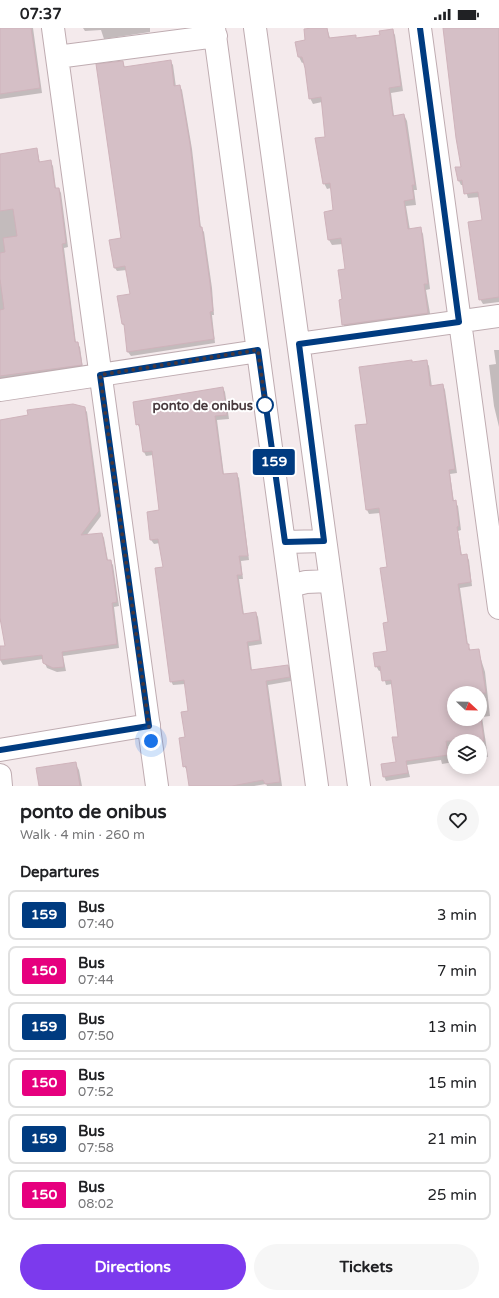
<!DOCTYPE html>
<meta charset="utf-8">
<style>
body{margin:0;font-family:"Varela Round",sans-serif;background:#f6f6f6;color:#202124;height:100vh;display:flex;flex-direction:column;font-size:15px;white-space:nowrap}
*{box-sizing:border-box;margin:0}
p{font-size:13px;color:#757577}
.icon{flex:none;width:22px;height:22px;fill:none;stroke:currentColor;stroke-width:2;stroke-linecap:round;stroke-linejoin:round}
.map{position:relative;height:758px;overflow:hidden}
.details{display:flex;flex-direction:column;background:#fff;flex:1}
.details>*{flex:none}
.badge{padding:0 8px;border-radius:3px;font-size:14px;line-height:26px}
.needle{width:26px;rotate:112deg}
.buttons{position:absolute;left:447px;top:658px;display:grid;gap:8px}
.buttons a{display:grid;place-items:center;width:40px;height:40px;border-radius:50%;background:#fff;box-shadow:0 2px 10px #0003;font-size:20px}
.you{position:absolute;width:20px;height:20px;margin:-10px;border:3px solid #fff;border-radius:50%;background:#1a73e8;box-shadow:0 0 0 6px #1a73e833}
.map>.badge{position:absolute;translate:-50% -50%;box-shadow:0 0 0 2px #fff}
h2{padding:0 20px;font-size:15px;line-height:36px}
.round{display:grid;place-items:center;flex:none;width:42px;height:42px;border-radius:21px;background:#f6f6f6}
.headline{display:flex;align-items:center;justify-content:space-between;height:68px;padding:0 20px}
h1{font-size:19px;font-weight:700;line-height:30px}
.cta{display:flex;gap:8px;margin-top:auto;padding:8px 20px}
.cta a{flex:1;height:46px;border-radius:24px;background:#7c3aed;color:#fff;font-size:16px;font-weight:700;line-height:46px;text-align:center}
.cta a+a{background:#f6f6f6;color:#202124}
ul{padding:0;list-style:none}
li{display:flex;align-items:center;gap:12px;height:50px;margin:0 8px 6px;padding:0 12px;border:2px solid #e0e0e0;border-radius:8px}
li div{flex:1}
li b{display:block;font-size:15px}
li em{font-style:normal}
li .badge{min-width:44px;font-weight:700;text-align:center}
.status{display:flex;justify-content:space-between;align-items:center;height:28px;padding:0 20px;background:#fff;direction:ltr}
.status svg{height:11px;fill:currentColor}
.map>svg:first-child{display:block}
</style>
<div class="status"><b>07:37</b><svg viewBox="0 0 49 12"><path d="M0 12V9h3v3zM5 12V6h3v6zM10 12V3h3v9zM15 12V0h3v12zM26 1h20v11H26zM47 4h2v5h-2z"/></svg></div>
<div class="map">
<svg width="499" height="758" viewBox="0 0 499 758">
<rect width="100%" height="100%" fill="#f4eaec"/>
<path fill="#0003" fill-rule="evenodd" d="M0 0H33L42 65 0 71Z
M83 0H150V4L104 11 101 2 85 3Z
M319 0H327L330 10 355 8 357 11 381 8 392 2 395 7 403 63 391 65 394 88 404 87 407 93 417 162H414L416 177 406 178 410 202 420 200 423 206 430 261 426 262 431 291 347 302 343 296 346 242 343 216 332 217 329 212 326 185 334 183 331 160 327 161 324 155 326 110 322 74 313 76 310 70 304 34 302 35 299 29 297 15 306 13Z
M444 0H499V274L483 276 480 271 484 193 480 169 468 170 464 157H461L459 153 462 139Z
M123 34 125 40 171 34 173 37 176 59H180L182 62 192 121 201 200 204 204 212 260 214 287H212L215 315 131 328 128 324 126 299 122 296 131 267 127 242 117 243 115 240 123 211Z
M37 121 40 135 50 134 53 138 56 161H59L61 165 68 219 64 220 76 315 80 319 83 341 0 352V127Z
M494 322H499V399L494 378 489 337 496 336Z
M412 333 413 335 426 333 429 338 432 359 443 357 445 362 457 445 450 446 454 474 458 478 461 502 458 503 462 528 466 527 469 532 472 558 460 560 468 617 471 623 478 622 485 644 490 688 482 689 488 729 480 730V713H454V734L442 736 441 732 407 737 410 749 386 753 384 748 397 735 399 709 392 656 386 657 382 642 379 643 376 638 388 624 389 540 380 485 369 486 367 482 356 398 368 397ZM454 665H480V691H454Z
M223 360 225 364 229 391 217 392 224 447 236 446 239 450 249 532 241 533 243 551H239L244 587 256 585 258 589 262 616 249 618 252 643 287 638 290 642 291 653 268 657 282 758H267L266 756 254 758H190L187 742 184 738 189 684 185 656 173 657 171 653 164 540 160 515 154 516 151 512 160 483 153 427 146 428 144 424 140 400 137 396Z
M84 380 87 384 101 488 86 508 102 506 104 510 108 533H110L113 537 119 578 114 579 119 620 63 628 66 643 57 644 47 640 43 631 3 637 0 632V620L6 619 3 594H0V392Z
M75 735 79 742 82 758H40Z"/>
<path fill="#d5bfc6" stroke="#cfb3bb" d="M0 0H31L40 60 0 66Z
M312 0H327L329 10 356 7V10L380 7 379 3 393 1 401 58 389 60 393 88 404 86 415 157H412L414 171 404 173 408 201 421 199 428 256H424L428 285 342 297 339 272 342 271 338 242 345 241 341 210 328 212 324 184 333 182 330 155 323 156 315 110 325 109 321 69 309 71 305 40 302 29H298L295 14 305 12 304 1Z
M443 0H499V269L479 272 468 194 482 192 478 164 464 166 462 152 458 153 455 139H461L456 110Z
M171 32 174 58 180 57 190 116 200 199H202L210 255 213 283 210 284 214 311 127 324 124 296H122L117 268 130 266 125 238 114 240 109 212 121 210 96 36 123 33 124 39Z
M37 120 39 134 51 132 55 160H59L66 215 62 216 75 314H78L82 337 0 348V282L4 281 0 251V225L5 224 3 210 17 208 13 181 0 183V126Z
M412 332V334L427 332 430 358 443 356 455 441 449 442 453 473 456 472 459 498 457 499 461 527 467 526 471 554 458 556 467 616H469V622L479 621 486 665H454V691H481L484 713H446L448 727 406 733 408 745 383 749 381 736 396 734 392 709H398L391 652 382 653 380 638 375 639 373 625 387 623 383 595 388 594 380 540 387 539 379 480 366 482 355 397 367 396 359 339Z
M223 359 227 387 215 388 223 446 237 445 248 528H239L242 547H237L243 586 256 584 260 612 247 614 251 642 288 637 290 649 266 653 280 754 265 756 263 752 232 758H189L186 738 183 739 179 710 185 709 181 684 188 683 184 652 170 654 155 540 163 539 158 511 150 512 147 484 159 482 152 423 143 424 139 396 136 397 133 374Z
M73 376 85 379 99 483 81 507 102 505 107 532H111L117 574 112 575 117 616 62 624 64 639 53 640 43 635 42 627 0 632V618H5L0 590V392L28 387 27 382Z
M76 734 80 758H39L36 740Z"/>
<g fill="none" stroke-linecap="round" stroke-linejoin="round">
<g stroke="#bfacb1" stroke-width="24">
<path id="minor" d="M53 0 157 758
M214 0 317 758
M255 0 359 758
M420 0 499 580
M57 29 216 8
M299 316 499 288
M0 362 258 323
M285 514 324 513
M290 558 306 554 330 553
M0 722 149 697
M0 747 1 758"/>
</g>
<use href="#minor" stroke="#fff" stroke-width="22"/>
</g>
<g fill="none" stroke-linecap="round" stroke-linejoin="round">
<g stroke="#fff" stroke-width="9">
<path id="line" d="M0 722 149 698 100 347 258 322 285 514 324 513 299 316 459 294 420 0"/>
</g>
<use href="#line" stroke="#003b80" stroke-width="6"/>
<path stroke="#47383c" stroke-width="4" stroke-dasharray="0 7.2" d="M151 713 100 347 258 322 266 381 265 377"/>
</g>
<circle fill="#fff" stroke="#003b80" stroke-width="2" cx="265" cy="377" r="8"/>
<g text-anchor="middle" stroke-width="4" stroke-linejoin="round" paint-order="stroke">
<g font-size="13" font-weight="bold" fill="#47383c" stroke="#fff" text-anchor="end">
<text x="253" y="382">ponto de onibus</text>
</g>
</g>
</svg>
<div class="buttons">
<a><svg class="needle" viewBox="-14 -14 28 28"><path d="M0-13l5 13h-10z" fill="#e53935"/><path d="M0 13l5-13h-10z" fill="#757577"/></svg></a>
<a><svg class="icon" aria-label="layers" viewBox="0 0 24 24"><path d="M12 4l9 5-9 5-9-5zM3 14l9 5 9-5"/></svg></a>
</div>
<div class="you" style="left:151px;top:713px"></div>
<b class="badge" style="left:274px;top:434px;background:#003b80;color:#fff">159</b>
</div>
<section class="details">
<div class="headline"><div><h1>ponto de onibus</h1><p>Walk · 4 min · 260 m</p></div><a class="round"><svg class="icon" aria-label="heart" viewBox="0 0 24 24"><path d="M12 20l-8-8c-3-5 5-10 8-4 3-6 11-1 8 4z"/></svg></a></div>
<h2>Departures</h2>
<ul>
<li><span class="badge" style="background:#003b80;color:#fff">159</span><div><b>Bus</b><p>07:40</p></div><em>3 min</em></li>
<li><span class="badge" style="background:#e6007e;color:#fff">150</span><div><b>Bus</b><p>07:44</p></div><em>7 min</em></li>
<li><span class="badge" style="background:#003b80;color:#fff">159</span><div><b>Bus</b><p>07:50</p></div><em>13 min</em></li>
<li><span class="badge" style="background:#e6007e;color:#fff">150</span><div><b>Bus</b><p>07:52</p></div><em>15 min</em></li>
<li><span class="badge" style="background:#003b80;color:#fff">159</span><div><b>Bus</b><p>07:58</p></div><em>21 min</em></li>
<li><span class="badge" style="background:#e6007e;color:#fff">150</span><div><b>Bus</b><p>08:02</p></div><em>25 min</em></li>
</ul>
<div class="cta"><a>Directions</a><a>Tickets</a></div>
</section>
